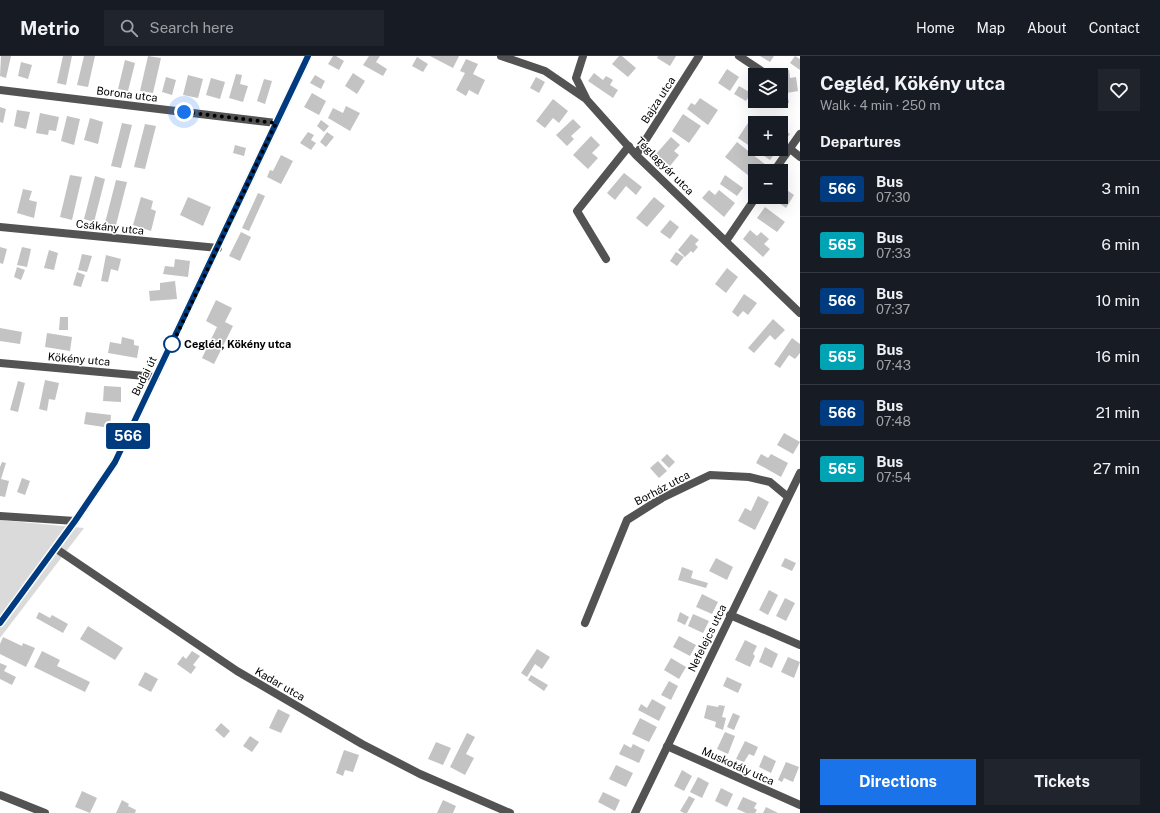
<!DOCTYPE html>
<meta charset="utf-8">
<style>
body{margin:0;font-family:"Public Sans",sans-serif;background:#20242c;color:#f1f3f6;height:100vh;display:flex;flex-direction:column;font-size:15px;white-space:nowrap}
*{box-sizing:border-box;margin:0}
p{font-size:13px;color:#9ea1a6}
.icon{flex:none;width:22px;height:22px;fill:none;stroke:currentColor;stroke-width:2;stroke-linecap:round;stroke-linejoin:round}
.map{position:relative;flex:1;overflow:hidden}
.sheet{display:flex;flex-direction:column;background:#171b24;width:360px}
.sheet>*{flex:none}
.badge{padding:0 8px;border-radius:3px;font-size:14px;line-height:26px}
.buttons{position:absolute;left:748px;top:12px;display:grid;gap:8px}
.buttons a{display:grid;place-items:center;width:40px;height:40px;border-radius:0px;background:#171b24;box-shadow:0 4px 16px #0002;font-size:20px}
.you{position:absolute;width:20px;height:20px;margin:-10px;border:3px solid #fff;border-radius:50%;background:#1a73e8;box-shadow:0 0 0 6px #1a73e833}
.map>.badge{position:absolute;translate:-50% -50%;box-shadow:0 0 0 2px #fff}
h2{padding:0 20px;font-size:15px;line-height:36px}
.round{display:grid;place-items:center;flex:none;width:42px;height:42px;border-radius:0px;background:#20242c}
.summary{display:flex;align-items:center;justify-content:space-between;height:68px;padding:0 20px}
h1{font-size:19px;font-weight:700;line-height:30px}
.primary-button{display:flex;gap:8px;margin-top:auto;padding:8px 20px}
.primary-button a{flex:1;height:46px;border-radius:0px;background:#1a73e8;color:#fff;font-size:16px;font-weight:700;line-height:46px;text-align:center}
.primary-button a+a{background:#20242c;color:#f1f3f6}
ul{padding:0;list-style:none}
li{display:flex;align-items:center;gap:12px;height:56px;padding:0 20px;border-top:1px solid #363941}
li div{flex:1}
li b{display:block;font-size:15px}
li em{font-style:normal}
li .badge{min-width:44px;font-weight:700;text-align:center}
header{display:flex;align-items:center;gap:24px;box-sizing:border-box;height:56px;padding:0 20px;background:#171b24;border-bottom:1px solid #363941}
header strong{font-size:19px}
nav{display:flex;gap:22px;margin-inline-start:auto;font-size:14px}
.search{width:280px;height:36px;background:#20242c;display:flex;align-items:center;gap:10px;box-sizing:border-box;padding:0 14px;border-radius:0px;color:#9ea1a6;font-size:15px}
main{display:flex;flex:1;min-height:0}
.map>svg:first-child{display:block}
</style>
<header>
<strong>Metrio</strong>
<div class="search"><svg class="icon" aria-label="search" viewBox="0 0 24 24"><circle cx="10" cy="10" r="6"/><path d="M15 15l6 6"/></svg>Search here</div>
<nav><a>Home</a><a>Map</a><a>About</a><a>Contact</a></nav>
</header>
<main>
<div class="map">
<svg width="800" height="757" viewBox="0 0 800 757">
<rect width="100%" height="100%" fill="#fff"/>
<path fill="#dadada" d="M0 464 84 472 0 582Z"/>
<path fill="#c3c3c3" d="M1 0H11L6 22 0 20Z
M63 0H72L66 29 57 27Z
M84 0H95L88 31 77 29Z
M148 0 161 2 153 37 140 35Z
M333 0H336L344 5 339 14 328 8Z
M369 0H380L376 6 387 13 383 20 363 9Z
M430 0H459L453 12Z
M619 0H622L636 12 628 21 612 8Z
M658 0H676L670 10 657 2Z
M760 0H774L770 6Z
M795 0 800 3V14L790 7Z
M417 1 428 8 423 16 412 10Z
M466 3 478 8 473 18 485 24 478 39 469 34 466 40 456 34 465 17 460 15Z
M125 4 135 7 128 35 118 33Z
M21 6 32 9 28 23 18 20Z
M727 13 739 21 730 35 718 27Z
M789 14 790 22 796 21 798 35 787 37 789 47 775 49 774 45H781L780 15Z
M353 17 365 25 357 38 345 30Z
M594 17 603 24 606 20 613 24 610 29 618 34 613 42 588 25Z
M236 18 242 19 240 28 248 30 243 46 229 42Z
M188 19 203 23 198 42 183 39Z
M315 19 325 25 321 33 310 27Z
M166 21 176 24 172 39 162 36Z
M536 21 545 26 539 37 530 32Z
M211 22 225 26 220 43 206 39Z
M264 23 272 25 265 48 257 45Z
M739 30 751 37 746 45 734 38Z
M312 37 326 45 319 59 304 51Z
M700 42 718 54 708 69 687 53 691 47 695 49Z
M553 43 568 55 559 67 553 62 545 72 536 65Z
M346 50 360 57 350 75 328 62 333 52 343 57Z
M0 51 6 53 3 67 0 66Z
M17 54 30 56 26 73 14 70Z
M40 57 59 61 56 75 49 74 48 79 36 77Z
M683 58 701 70 689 87 672 75Z
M67 60 80 63 74 89 61 85Z
M90 62 103 66 98 88 84 84Z
M573 63 581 71 571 80 574 83 567 90 556 79Z
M321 64 329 70 324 76 317 70Z
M122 67 132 69 121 112 111 110Z
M748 67 755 71V93H778L770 104 738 82Z
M145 68 156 70 145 113 134 111Z
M781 71 790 78 783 87 781 86Z
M308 76 314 79 311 84 316 87 311 94 300 87Z
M327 76 334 81 326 91 320 86Z
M591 80 600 89 592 97 598 102 588 113 573 99Z
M671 81 680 89 674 95 679 99 670 110 656 98Z
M737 86 766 109 761 115H755L754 124 725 101Z
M235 89 246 92 244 100 233 97Z
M281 99 293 105 281 128 267 121 270 114 273 115Z
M624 117 642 131 636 139 626 130 615 144 607 137Z
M70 119 82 121 72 164 60 161Z
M725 119 743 132 737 140 720 128Z
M95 120 105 123 94 166 84 163Z
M116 124 127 126 116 169 105 167Z
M781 130 794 139 786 152 772 142 781 141Z
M23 133 32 135 29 144 37 146 34 162 17 157Z
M709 134 715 139 719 134 735 147 724 161 702 142Z
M258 137 265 140 249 175 242 172Z
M141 141 153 145 151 153 156 155 151 175 133 169Z
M188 141 211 151 203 170 180 159Z
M654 141 665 150 647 171 636 162Z
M765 151 785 166 777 176 757 162Z
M670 164 679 171 670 183 660 176Z
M750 174 757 180 761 176 769 183 764 188 770 193 763 201 743 183Z
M241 176 251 181 240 205 229 200Z
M691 178 699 184 695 188 698 191 693 197 691 195 685 201 678 194Z
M0 191 7 193 3 208 0 207Z
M22 191 31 193 27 211 17 209Z
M49 194 58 197 54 214 44 212Z
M676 196 684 201 677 210 670 205Z
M82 198 92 200 87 216 78 214Z
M106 199 121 203 118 215 111 213 108 226 101 225Z
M175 203 190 205 188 221 163 218 165 210 174 211Z
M17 211 25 214 21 224 14 221Z
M727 212 738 221 726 237 715 228Z
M77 216 85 219 81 231 73 229Z
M175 225 177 243 150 245 149 235 160 234V227Z
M744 238 757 247 748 259 743 255 738 261 732 256Z
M216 244 232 252 225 266 233 270 214 308 202 302 217 271 206 265Z
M60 261H68V274H59Z
M773 263 785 274 775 284 770 279 754 297 748 292Z
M0 272 22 276 20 288 0 285Z
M47 277 72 281 70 295 45 291Z
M122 281 134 284V289L139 290 137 302 108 297 110 286 121 288Z
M792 282 800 288V297L795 303 789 299 780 312 774 308Z
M45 324 59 327 55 344 49 343 47 355 39 353Z
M18 325 25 327 18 356 10 354Z
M104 330 121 331V346L103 345Z
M86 356 111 359 110 372 84 368Z
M784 377 800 386 793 398 777 389Z
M667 398 675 406 669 412 661 404Z
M761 398 768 402 771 398 788 407 781 421 756 407Z
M658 405 667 415 659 422 650 412Z
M2 406 6 407 1 423 9 425 5 441 0 440V411Z
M22 422 30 425 25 439 17 436Z
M758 440 769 446 755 474 738 465 745 452 751 455Z
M716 502 733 511 727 524 709 515Z
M785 502 796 507 792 515 781 510Z
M682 511 693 515 691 522 708 527 706 532 678 524Z
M769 534 778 539 768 559 759 554Z
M702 538 718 546 712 558 696 551Z
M785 542 795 547 786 565 776 560Z
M39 556 50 562 52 559 68 568 63 577 36 562Z
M680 556 689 561 685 569 677 565Z
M693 558 709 565 703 577 688 570Z
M88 570 123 592 115 604 80 583Z
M679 580 696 589 690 600 673 591Z
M3 581 22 590 23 587 35 592 26 611 0 598V588Z
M745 584 757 590 753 598 755 600 750 611 735 604Z
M765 591 778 598 772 612 759 606Z
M537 593 550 601 542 613 535 608 527 621 521 617Z
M42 595 60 604 57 610 90 626 85 636 34 611Z
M192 595 200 600 193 609 196 611 191 618 177 608 183 600 186 603Z
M788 601 800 606 794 622 781 616Z
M671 602 686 611 679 623 664 614Z
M0 607 7 610 4 615 16 621 12 629 0 623Z
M145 616 158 623 151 636 138 629Z
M531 619 548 629 544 635 528 624Z
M727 621 742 628 738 637 723 630Z
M669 625 678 630 671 644 661 639Z
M652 643 666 651 659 665 638 654 641 648 647 652Z
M707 649 718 651 719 649 725 650 722 661 726 662 723 674 715 671 716 666 704 662Z
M278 653 290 659 281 677 269 672Z
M733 657 740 660 734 674 727 671Z
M640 662 657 671 649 686 632 678Z
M221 667 230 675 224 682 215 674Z
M725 676 735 680 728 698 717 693Z
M467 677 475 681 466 698 474 702 465 719 450 711Z
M250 680 259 686 252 696 243 690Z
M745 685 758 691 754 700 749 698 744 706 736 703Z
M436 686 451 692 443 709 428 703Z
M624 688 631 692 633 688 645 694 639 707 619 698Z
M344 694 359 699 353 716 345 714 343 720 336 717Z
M764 699 776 705 771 717 759 711Z
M786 706 799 711 793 726 784 722 782 726 778 724Z
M616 709 633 717 626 731 609 723Z
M682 714 692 720 684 735 674 730Z
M698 721 709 727 702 742 690 736Z
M721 732 733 738 727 751 715 745Z
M82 735 97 742 90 757 75 751Z
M603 736 620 744 615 755 598 746Z
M689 740 695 743 687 757H684L680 755Z
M743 741 757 747 754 752 757 754 755 757H746L737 753Z
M122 744 129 748 128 750 136 754 135 757H116Z
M443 744 456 750 453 757H437Z
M766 751 778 757H763Z"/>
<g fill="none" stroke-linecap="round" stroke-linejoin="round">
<path stroke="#535353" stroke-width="8" d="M501 0 545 15 586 43 636 99 800 257
M583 0 576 22 586 42
M739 0 766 18
M0 34 276 67
M789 92 800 101
M636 99 699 0
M774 115 800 78
M0 171 218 192
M726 185 756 141
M606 203 577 155 629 90
M0 307 156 321
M0 460 75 465
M55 492 237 615 362 688 420 718 510 757
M730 559 800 589
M585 567 627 464 662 442 710 419 749 421 770 426 788 441
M667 690 800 749
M0 739 45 757
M635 757 800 417"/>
<path stroke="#202020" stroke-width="8" d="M0 567 75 465 115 406 308 0"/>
</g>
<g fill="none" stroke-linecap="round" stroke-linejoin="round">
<g stroke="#fff" stroke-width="9">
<path id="line" d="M0 567 75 465 115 406 308 0"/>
</g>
<use href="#line" stroke="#003b80" stroke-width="6"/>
<path stroke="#000" stroke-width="4" stroke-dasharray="0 7.2" d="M172 288 170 293 276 67 184 56"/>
</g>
<circle fill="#fff" stroke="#003b80" stroke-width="2" cx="172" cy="288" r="8"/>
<g text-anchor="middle" stroke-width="3" stroke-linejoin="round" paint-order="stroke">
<g font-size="11" fill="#000" stroke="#fff">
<text transform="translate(127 38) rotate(7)" y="4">Borona utca</text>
<text transform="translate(658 44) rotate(-57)" y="4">Bajza utca</text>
<text transform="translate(665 110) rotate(45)" y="4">Téglagyár utca</text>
<text transform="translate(110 171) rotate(6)" y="4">Csákány utca</text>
<text transform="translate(79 303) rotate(5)" y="4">Kökény utca</text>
<text transform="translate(144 320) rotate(-64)" y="4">Budai út</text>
<text transform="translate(662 432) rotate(-28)" y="4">Borház utca</text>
<text transform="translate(707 582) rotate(-64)" y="4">Nefelejcs utca</text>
<text transform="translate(280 628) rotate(30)" y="4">Kadar utca</text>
<text transform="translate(738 710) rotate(24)" y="4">Muskotály utca</text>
</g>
<g font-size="11" font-weight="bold" fill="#000" stroke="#fff" text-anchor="start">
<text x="184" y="292">Cegléd, Kökény utca</text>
</g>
</g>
</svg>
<div class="buttons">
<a><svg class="icon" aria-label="layers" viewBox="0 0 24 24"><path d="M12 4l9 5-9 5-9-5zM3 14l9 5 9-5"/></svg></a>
<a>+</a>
<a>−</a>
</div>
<div class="you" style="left:184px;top:56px"></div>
<b class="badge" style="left:128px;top:380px;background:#003b80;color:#fff">566</b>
</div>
<section class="sheet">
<div class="summary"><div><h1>Cegléd, Kökény utca</h1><p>Walk · 4 min · 250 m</p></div><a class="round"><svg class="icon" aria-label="heart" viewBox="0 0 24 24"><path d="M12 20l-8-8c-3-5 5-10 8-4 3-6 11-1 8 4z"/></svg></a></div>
<h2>Departures</h2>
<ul>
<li><span class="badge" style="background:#003b80;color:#fff">566</span><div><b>Bus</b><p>07:30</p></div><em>3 min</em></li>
<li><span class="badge" style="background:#00a3b4;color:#fff">565</span><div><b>Bus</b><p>07:33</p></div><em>6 min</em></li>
<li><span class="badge" style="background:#003b80;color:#fff">566</span><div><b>Bus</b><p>07:37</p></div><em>10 min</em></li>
<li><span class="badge" style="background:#00a3b4;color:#fff">565</span><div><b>Bus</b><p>07:43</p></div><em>16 min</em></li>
<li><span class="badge" style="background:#003b80;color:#fff">566</span><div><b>Bus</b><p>07:48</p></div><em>21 min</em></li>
<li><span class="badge" style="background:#00a3b4;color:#fff">565</span><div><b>Bus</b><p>07:54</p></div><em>27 min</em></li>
</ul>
<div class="primary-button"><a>Directions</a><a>Tickets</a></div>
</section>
</main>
